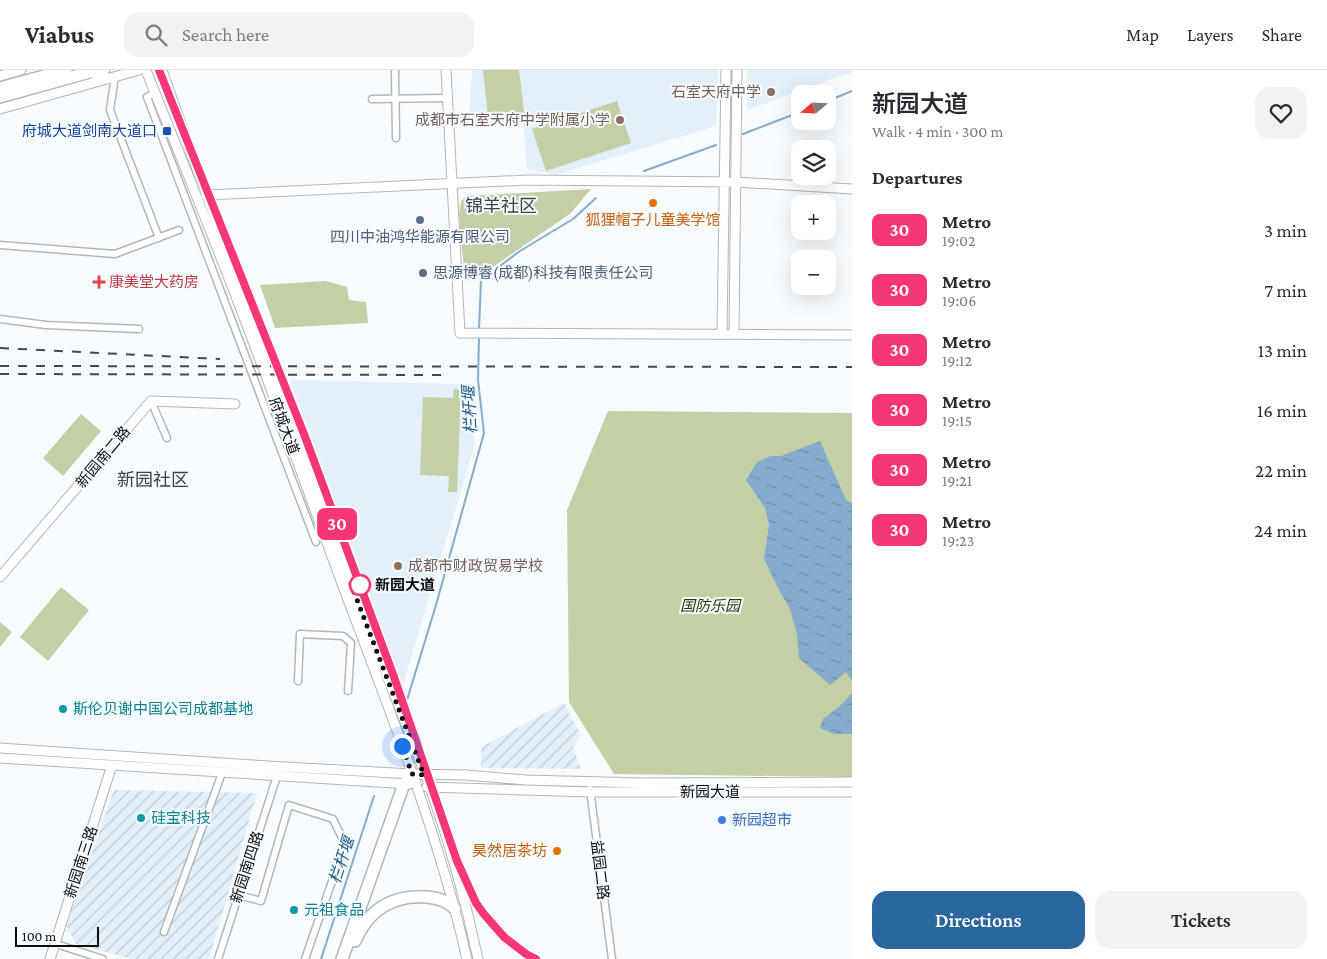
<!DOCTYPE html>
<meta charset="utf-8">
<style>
body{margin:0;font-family:"Crimson Pro","Noto Sans SC",serif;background:#f2f2f3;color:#2b2b33;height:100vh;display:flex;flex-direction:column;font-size:19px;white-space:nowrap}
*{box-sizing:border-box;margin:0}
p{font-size:16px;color:#7c7c81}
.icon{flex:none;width:28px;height:28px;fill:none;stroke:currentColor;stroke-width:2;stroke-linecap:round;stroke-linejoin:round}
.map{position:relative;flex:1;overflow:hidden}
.side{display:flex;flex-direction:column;background:#fff;width:475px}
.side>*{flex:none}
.badge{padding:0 10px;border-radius:8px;font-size:18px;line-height:32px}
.needle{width:32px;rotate:251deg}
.tools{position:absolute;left:791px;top:15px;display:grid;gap:10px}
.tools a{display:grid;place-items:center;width:45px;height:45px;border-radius:10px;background:#fff;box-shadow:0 5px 20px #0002;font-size:25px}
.scale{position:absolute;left:15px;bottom:12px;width:84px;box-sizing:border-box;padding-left:5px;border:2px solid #0b0d0f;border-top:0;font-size:14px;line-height:18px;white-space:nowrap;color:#0b0d0f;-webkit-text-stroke:4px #f6fbff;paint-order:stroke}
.you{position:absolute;width:25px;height:25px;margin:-12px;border:4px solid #fff;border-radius:50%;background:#1a73e8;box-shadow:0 0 0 8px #1a73e833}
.map>.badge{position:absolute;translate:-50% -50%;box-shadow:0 0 0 2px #fff}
h2{padding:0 20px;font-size:19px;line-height:45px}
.round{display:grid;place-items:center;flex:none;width:52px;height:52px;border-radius:15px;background:#f2f2f3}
.overview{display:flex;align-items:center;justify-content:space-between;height:85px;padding:0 20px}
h1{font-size:24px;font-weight:600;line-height:38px}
.cta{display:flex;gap:10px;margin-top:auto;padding:10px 20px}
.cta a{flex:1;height:58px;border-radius:15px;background:#28669c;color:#fff;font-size:20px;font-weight:600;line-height:58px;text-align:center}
.cta a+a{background:#f2f2f3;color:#2b2b33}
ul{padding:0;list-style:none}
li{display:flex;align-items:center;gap:15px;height:60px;padding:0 20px}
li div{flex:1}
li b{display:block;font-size:19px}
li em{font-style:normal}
li .badge{min-width:55px;font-weight:700;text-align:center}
header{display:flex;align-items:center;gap:30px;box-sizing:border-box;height:70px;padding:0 25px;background:#fff;border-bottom:1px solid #e1e1e2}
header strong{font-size:24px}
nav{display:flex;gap:28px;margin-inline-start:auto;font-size:18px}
.search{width:350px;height:45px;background:#f2f2f3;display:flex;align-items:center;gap:12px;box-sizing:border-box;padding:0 18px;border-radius:15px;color:#7c7c81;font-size:19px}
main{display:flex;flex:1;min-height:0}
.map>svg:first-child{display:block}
</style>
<header>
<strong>Viabus</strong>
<div class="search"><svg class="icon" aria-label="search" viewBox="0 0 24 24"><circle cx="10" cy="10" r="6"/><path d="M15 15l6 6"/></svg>Search here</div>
<nav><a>Map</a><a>Layers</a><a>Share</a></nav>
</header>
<main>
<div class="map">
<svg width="852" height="889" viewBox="0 0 852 889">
<defs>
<pattern id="industrial-furrows" width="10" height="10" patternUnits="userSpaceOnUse" patternTransform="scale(1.25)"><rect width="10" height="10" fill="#e3eff9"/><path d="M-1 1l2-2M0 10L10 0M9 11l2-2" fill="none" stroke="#c1ccd4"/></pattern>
<pattern id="water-ripples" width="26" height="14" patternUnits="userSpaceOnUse" patternTransform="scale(1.25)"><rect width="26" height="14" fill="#85accc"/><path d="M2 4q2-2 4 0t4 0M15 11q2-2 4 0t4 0" fill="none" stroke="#6b8aa4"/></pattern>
</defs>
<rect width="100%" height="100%" fill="#f6fbff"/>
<path fill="#e3eff9" d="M472 0H718L716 56 556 105 527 99 523 49 469 52Z
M747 0H852V3L843 5 747 40Z
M290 310 463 314 475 374 402 618Z"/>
<path fill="url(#industrial-furrows)" d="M564 633 581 665 573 677 581 699 481 698V677Z
M114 720 257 723 209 889H132L76 874 66 856Z"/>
<path fill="#c3d0a5" d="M483 0H519L524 42 488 46Z
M617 31 631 73 546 101 532 59Z
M591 119 571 143 477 208 465 211 459 145 461 131 467 126Z
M326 211 347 217 349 230 366 232 368 253 275 258 260 215Z
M454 319 461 320 457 422H448L449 406 420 405 423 327 453 328Z
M608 341 852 343V707L614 704 569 632 567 440Z
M81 344 101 361 63 406 43 388Z
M61 517 89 540 48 591 20 567Z
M0 552 12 562 0 577Z"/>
<path fill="url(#water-ripples)" d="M820 371 846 430 852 433V611L846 602 830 615 799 588 797 564 790 539 780 522 764 489 769 455 765 438 746 410 757 392 771 386H781Z
M852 623V664H834L820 658 823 649 841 635Z"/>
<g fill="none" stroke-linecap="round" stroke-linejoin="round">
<path stroke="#85accc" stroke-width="2" d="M0 1 2 0
M828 31 852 21
M743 64 800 42
M644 101 716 75
M479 259 481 210 520 181 573 149 596 128
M407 630 436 535 484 363 478 310 479 266
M321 889 374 726"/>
<g stroke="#b1b6ba" stroke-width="9">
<path id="street" d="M395 0 396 68
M115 6 110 40 159 168
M155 23 147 27 316 472
M372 29 447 28
M0 175 115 184 179 160
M0 249 46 255 139 259
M151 331 167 368
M298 611 300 564 343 566 351 573 348 621
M590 719 612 889
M238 825 261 831 289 735 333 749 345 774 305 889
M164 862 222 703
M56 874 103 889
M218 889 277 706"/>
</g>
<g stroke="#b1b6ba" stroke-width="11">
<path id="secondary" d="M146 0C182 91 220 182 254 274 285 356 314 438 344 519 390 641 438 762 467 889
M162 0C226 184 296 365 364 548 386 605 410 662 431 720 450 775 466 832 478 889
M446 0 460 263 852 265
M0 6 21 0
M94 12 105 0
M0 39 139 0
M206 125 528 110 736 112 852 119
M722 264 726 0
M734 264 737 0
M0 507 151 331 235 334
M0 678 267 696 412 704 466 705 526 710 643 713 852 712
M0 688 409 714
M427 717 590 722H852
M50 889 112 695"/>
</g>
<g stroke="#b1b6ba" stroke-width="14">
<path id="highway" d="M0 18 66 0
M0 27 94 1
M355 871C368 840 393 824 427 827 438 828 448 831 455 839
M342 889 404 714 412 704"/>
</g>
<use href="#street" stroke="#fff" stroke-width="6"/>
<use href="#secondary" stroke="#fff" stroke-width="9"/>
<use href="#highway" stroke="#fff" stroke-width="11"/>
<path stroke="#46484b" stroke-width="2" stroke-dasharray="9 9" stroke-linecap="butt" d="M0 278 220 289
M0 296 852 297
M0 304 447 305"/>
</g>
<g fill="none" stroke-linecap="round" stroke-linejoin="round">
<g stroke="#fff" stroke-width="11">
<path id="line" d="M159 0 304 364 394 607 457 791 476 833 483 843 504 867 526 884 536 889"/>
</g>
<use href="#line" stroke="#f63676" stroke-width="8"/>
<path stroke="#0b0d0f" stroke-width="5" stroke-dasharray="0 9" d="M360 515 351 514 424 705 412 704 402 676"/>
</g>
<g fill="#8d6e63" stroke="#f6fbff" stroke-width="2">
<circle cx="771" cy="22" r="5"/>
<circle cx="620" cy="50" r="5"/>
<circle cx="398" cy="496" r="5"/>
</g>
<rect fill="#1a4fb4" stroke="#f6fbff" stroke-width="2" x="162" y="56" width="10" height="10" rx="2.5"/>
<g fill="#e8710a" stroke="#f6fbff" stroke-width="2">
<circle cx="653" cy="133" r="5"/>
<circle cx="557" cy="781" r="5"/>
</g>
<g fill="#5c6f8a" stroke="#f6fbff" stroke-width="2">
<circle cx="420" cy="150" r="5"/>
<circle cx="423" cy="203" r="5"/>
</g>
<path fill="#e0444e" stroke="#f6fbff" stroke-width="2" d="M96.5 204.5h5v5h5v5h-5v5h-5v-5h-5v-5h5z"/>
<circle fill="#fff" stroke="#f63676" stroke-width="2.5" cx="360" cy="515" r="10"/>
<g fill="#0f9aa8" stroke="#f6fbff" stroke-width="2">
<circle cx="63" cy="639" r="5"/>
<circle cx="141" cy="748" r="5"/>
<circle cx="294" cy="840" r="5"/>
</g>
<circle fill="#3f7fe0" stroke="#f6fbff" stroke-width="2" cx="722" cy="750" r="5"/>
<g text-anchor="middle" stroke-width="4" stroke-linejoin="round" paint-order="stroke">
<g font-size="15" fill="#785e54" stroke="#f6fbff" text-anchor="end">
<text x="761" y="27">石室天府中学</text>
<text x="610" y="55">成都市石室天府中学附属小学</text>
<text x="408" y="501" text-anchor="start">成都市财政贸易学校</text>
</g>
<g font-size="15" fill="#164399" stroke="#f6fbff" text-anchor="end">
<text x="157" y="66">府城大道剑南大道口</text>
</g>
<g font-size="15" fill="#c56008" stroke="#f6fbff">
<text x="653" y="155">狐狸帽子儿童美学馆</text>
<text x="547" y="786" text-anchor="end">昊然居茶坊</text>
</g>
<g font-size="15" fill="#4e5e75" stroke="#f6fbff">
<text x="420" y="172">四川中油鸿华能源有限公司</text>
<text x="433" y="208" text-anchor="start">思源博睿(成都)科技有限责任公司</text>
</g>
<g font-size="15" fill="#be3a42" stroke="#f6fbff" text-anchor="start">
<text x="109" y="217">康美堂大药房</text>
</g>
<g font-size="15" fill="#0b0d0f" stroke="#f6fbff">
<text transform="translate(284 356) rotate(70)" y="5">府城大道</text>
<text transform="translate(103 387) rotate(-50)" y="5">新园南二路</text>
<text x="710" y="727">新园大道</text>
<text transform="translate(81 792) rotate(-72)" y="5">新园南三路</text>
<text transform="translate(247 797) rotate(-72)" y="5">新园南四路</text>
<text transform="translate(600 800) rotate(83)" y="5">益园二路</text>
</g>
<g font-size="15" font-weight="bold" fill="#0b0d0f" stroke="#f6fbff" text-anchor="start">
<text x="375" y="520">新园大道</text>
</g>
<g font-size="15" font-style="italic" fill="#2a3500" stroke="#f6fbff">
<text x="710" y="541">国防乐园</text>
</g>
<g font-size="15" fill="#0d838f" stroke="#f6fbff" text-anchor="start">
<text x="73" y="644">斯伦贝谢中国公司成都基地</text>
<text x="151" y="753">硅宝科技</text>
<text x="304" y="845">元祖食品</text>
</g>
<g font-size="15" fill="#366cbe" stroke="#f6fbff" text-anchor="start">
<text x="732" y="755">新园超市</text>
</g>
<g font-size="16" font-style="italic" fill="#1d5a85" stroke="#f6fbff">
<text transform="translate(469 340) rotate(-93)" y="6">栏杆堰</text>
<text transform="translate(341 790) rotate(-72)" y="6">栏杆堰</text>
</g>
<g font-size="18" fill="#3e4246" stroke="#f6fbff">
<text x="501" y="142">锦羊社区</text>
<text x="153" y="416">新园社区</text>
</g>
</g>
</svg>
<div class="tools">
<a><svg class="needle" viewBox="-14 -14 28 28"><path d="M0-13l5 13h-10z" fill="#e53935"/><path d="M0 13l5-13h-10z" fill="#7c7c81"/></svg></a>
<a><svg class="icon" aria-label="layers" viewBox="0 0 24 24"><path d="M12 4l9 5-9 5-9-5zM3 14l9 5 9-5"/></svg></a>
<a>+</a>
<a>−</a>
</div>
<div class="scale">100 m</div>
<div class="you" style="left:402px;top:676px"></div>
<b class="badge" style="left:337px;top:454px;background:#f63676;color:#fff">30</b>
</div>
<section class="side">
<div class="overview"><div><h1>新园大道</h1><p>Walk · 4 min · 300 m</p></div><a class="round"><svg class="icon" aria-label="heart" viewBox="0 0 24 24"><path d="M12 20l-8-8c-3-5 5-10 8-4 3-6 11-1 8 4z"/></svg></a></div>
<h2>Departures</h2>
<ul>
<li><span class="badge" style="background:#f63676;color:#fff">30</span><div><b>Metro</b><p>19:02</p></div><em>3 min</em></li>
<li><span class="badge" style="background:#f63676;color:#fff">30</span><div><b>Metro</b><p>19:06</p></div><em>7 min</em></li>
<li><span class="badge" style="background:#f63676;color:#fff">30</span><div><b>Metro</b><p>19:12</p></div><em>13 min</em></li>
<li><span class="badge" style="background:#f63676;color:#fff">30</span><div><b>Metro</b><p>19:15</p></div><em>16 min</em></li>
<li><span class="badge" style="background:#f63676;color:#fff">30</span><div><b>Metro</b><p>19:21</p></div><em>22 min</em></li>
<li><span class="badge" style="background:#f63676;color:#fff">30</span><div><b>Metro</b><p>19:23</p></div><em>24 min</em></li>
</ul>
<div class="cta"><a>Directions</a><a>Tickets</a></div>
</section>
</main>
